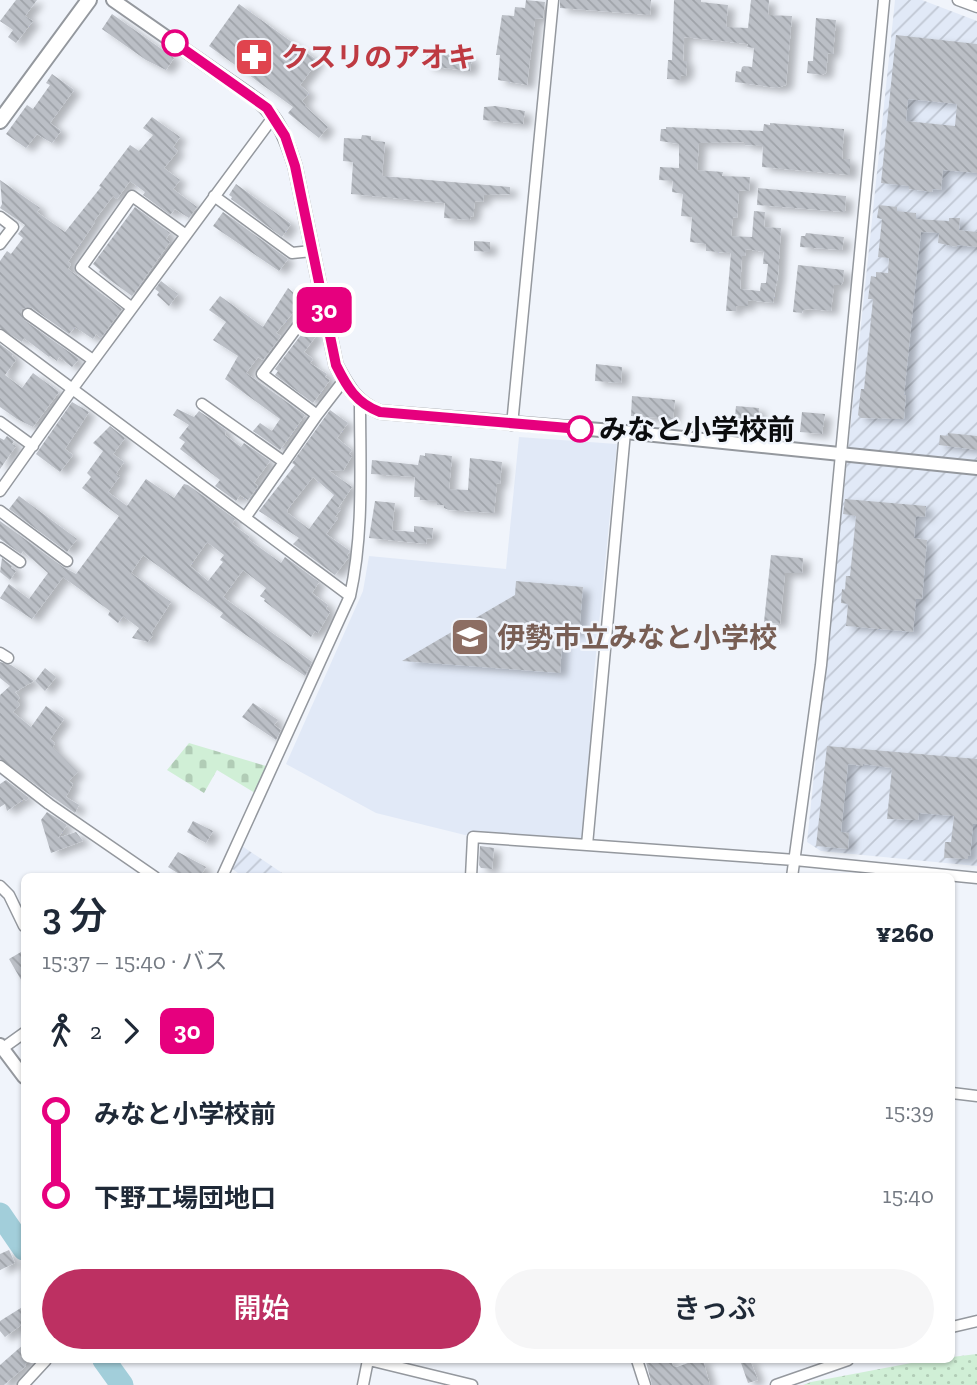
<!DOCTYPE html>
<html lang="ja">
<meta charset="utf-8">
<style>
body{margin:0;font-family:"Zilla Slab","Noto Sans JP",serif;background:#f6f6f7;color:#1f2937;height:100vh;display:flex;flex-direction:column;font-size:26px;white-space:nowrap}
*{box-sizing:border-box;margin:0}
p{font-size:23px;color:#747a83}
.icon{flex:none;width:38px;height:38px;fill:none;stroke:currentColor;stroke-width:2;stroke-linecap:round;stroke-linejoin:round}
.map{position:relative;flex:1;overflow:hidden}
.details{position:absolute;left:21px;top:873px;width:934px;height:490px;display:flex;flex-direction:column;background:#fff;border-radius:10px;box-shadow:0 2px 5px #0004}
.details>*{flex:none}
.badge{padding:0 14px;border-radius:10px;font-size:24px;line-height:46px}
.map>.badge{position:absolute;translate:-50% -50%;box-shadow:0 0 0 4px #fff}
.legs{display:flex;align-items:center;gap:10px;height:77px;padding:0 21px;font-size:23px}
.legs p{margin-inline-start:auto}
.overview{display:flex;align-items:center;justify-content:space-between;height:119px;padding:0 21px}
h1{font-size:38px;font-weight:600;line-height:52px}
.primary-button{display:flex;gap:14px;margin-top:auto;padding:14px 21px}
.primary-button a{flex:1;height:80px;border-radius:42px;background:#bd3062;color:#fff;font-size:28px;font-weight:600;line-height:80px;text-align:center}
.primary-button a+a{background:#f6f6f7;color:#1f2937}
ul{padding:0 21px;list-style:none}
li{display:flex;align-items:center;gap:24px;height:84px;font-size:26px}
li i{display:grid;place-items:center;width:10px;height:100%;margin:0 9px;background:currentColor}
li i::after{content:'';width:18px;height:18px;margin:-9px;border:5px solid;border-radius:50%;background:#fff}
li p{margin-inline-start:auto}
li:first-child i{background:linear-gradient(#0000 50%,currentColor 0)}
li:last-child i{background:linear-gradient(currentColor 50%,#0000 0)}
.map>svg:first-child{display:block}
</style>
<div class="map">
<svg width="977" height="1385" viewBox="0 0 977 1385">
<defs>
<pattern id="industrial-furrows" width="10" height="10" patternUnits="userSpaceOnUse" patternTransform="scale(1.75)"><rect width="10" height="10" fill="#e1e9f7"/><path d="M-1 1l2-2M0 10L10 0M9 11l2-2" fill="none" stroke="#c0c7d3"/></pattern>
<pattern id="grass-dots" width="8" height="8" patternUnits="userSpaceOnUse" patternTransform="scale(1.75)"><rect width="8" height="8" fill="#d0efd6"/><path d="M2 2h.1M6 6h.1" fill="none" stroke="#b1ccb6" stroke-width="1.8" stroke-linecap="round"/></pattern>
<pattern id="cemetery-stones" width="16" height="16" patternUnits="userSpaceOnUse" patternTransform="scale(1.75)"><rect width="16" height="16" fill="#d0efd6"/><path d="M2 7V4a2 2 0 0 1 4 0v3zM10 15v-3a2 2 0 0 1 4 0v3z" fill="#b1ccb6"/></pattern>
<pattern id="building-back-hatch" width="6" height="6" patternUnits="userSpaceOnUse" patternTransform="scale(1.75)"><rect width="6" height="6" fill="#bbbfc6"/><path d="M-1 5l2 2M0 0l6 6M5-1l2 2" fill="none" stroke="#9fa3a9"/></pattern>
<filter id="shadow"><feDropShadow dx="7" dy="4" stdDeviation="3.5" flood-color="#0004"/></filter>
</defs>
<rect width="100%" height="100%" fill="#f0f4fb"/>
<path fill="url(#industrial-furrows)" d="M895 0H922L977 21V866L821 851 807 842Z
M242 846 288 877H243L230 867Z"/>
<path fill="#e1e9f7" d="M519 437 617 444 593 684 587 845 473 837 376 813 286 764 363 591 369 556 506 569Z"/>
<path fill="url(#grass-dots)" d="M977 1354V1385H803L811 1382 927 1360H952V1357Z"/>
<path fill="url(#cemetery-stones)" d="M189 743 266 766 255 793 217 770 204 793 167 770Z"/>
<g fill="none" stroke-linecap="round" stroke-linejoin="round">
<path stroke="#a2ceda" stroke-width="23" d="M0 1214 24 1249
M104 1360 122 1385"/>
</g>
<path fill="url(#building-back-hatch)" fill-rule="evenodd" filter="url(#shadow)" d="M16 0H37L25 16 33 21 16 43 8 37 13 30 0 21Z
M526 0 545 2 543 18 535 19 527 85 498 80 500 55H496L502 15 514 16 515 7 525 8Z
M560 0H651L650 15 560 8Z
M674 0H701V2L728 5 726 27 748 28 751 0H769L768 15 792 16 786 85 777 88 735 82 736 71 741 72 742 67 744 66 752 67 754 48 747 47 748 44 684 37 683 61H687L686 76 681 75V80L667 79 668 60H672Z
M239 4 318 61 300 85 309 93 302 101 306 105 305 106 328 127 319 138 288 113 293 107 209 46Z
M112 14 174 58 166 70 146 60 102 29Z
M816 18 836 20 833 54 828 53 826 73 822 75 807 73 808 61H813Z
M896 35 977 44V173L943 170 941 190 933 189 932 192 909 189V186L881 183ZM908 99 957 104 955 126 906 121Z
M427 52 472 57 470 71 426 66Z
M52 74 74 90 50 123 61 131 52 143 37 134 26 148 6 134 27 105 33 109 50 85 46 83Z
M495 106 525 111 523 124 483 120 484 107Z
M152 117 180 137 173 147 178 151 164 168 180 180 173 189 197 207 189 218 175 209 170 215 143 195 145 192 130 181 117 199 113 196 94 221 95 222 68 262 71 264 68 269 122 309 101 338 96 334 93 339 75 327 69 334 32 308 28 307 22 309 21 314 24 320 79 359 72 367 59 357 57 361 50 356 49 357 24 338 22 342 0 328V261L7 251 11 254 23 238 18 234 25 225 0 208 2 204 0 180 40 208 37 212 65 232 101 187 99 186 130 145 139 151 153 135 143 128Z
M770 123 844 129 842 159H850V175L762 167 763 146 745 145V142L699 143 697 170 723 172 722 176 750 177 749 191 739 190 737 218 733 217 731 236 752 237 754 211 765 212 764 227 781 228 778 275 773 303 748 300V306H736V311H726L731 253 706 251V244L690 242 692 217 681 216 683 194 672 192 673 181 659 180 660 167 679 168V144L660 141 661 129H666V127L763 131 764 124 770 125ZM746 249 764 252 763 264H768L766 283H761L760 291 740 289 742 256H745Z
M362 135 371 136V140L385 142 382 176 510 187V194L484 195 483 202 475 201 473 217 471 216 470 220 444 218 445 203 351 194 353 162 343 161 344 138 361 139Z
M236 184 291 224 282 237 231 199 232 197 229 195Z
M758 188 846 196 845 212 757 205Z
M879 205 897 207V211L916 213V219L949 221V218H960L959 230 977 232V247L957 245V247L938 243 939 233 921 232 904 395H906L904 419 861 418 858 415 861 389H864L873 299H868L871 276 876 277V272L888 273 889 258 878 257 882 219 877 218Z
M135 207 170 233 166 239 170 242 132 296 99 272 100 270 93 264Z
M223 212 288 259 279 271 213 226Z
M806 233 844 237 842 250 800 247 801 236H805Z
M474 241 490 242V252L474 251Z
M798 265 844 270 843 282 841 285H834L831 311 810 309 803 310 802 313 793 312Z
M161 281 178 294 169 306 157 295 159 292 155 289Z
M288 288 303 301 276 333 281 336 263 360 258 357 246 373 305 415 280 450 253 431 260 423 272 431 280 419 225 379 238 356 213 340 226 322 209 310 220 296 263 327Z
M307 327 317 335 304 352 313 359 310 363 327 374 325 377 330 380 313 403 275 375 278 371 275 369Z
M0 344 13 354 12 356 16 360 5 375 22 388 33 373 59 392 33 427 17 419 0 407Z
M596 364 622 367 621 383 595 381Z
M632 396 675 400 673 419 631 416Z
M72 402 89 412 65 449 73 455 60 472 36 454Z
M736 406 759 408 758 427 734 426Z
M177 409 194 417 199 411 226 430 225 435 241 447 244 443 270 461 254 483 258 486 248 500 240 495 236 501 215 486 220 480 180 449 185 442 179 438 189 425 173 415Z
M330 410 348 423 337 438 352 450 349 454 352 456 343 471 328 470 352 487 338 508 341 509 335 517 338 518 326 534 350 551 347 555 349 557 335 575 293 544 299 538 259 511 295 465 292 463ZM313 477 334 495 309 529 288 513 287 510Z
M802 412 825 414 822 434 800 432Z
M110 426 125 438 113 454 124 462 116 474 120 476 108 492 127 506 146 479 174 498 184 484 188 485 235 519 232 524 250 537 248 539 281 563 285 557 319 582 312 593 328 605 326 609 330 612 318 633 315 631 311 637 264 601 265 599 260 596 266 588 243 570 223 597 312 662 305 676 220 617 223 613 143 555 131 573 171 602 151 633 153 635 148 642 132 638 139 628 123 616 118 623 108 615 110 611 63 577 32 619 0 598 9 584 29 599 48 573 23 551 21 554 0 539V521L63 567 76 574 119 516 82 488 91 477 87 473 103 451 93 443ZM207 542 224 555 220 560 223 562 208 581 190 566Z
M948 433 977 436V450L939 445 940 435 948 436Z
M7 436 14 441 12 444 16 446 0 469V438L4 440Z
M425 453 452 456 449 489 468 490 470 458 502 462 500 484 497 483 494 513 449 510 444 508V505H437V501L420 500V497H414L415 477 371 474 372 460 418 465 420 455 425 456Z
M19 496 77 539 67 552 9 509Z
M845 499 926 506 925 517 916 516 914 538 927 540 922 599H916L913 632 846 626 848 604 841 603 842 589 845 590 846 576H850L856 516 843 514Z
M375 501 395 503 392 530 414 532V526L433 528 432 539 427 538 426 544 369 538Z
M771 555 803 558 802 573H785L780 624 764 622Z
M2 558 12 566 11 568 16 571 10 580 0 572Z
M516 581 583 587 579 633 563 631 560 673 402 661 515 595Z
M0 662 11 665 34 681 15 692 20 698 17 701 20 705 13 712 31 727 46 706 64 719 50 739 55 743 53 747 78 772 69 781 73 784 66 797 79 805 75 813 0 759V695L10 686 0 678Z
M45 668 56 677 45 691 35 681Z
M253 703 278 720 274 725 281 730 276 740 242 717Z
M827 746 977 759V824H973L970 856H968V859L944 858 945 842H951L954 816 919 813 918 820 887 819 892 768 863 764V766L848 764 841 832 849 833 848 849 816 846Z
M6 780 29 798 26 801 24 799 7 811 5 804 0 807V784Z
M47 812 67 825 58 838 76 832 83 841 51 853 41 820Z
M193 821 213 831 206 843 187 832Z
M480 846 494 848 492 869 481 868 479 865Z
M178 852 206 867 200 877H184L168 867Z
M21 952 24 957V985L9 959Z
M9 1250 15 1263 0 1270V1254Z
M24 1306V1323L5 1337 0 1331V1321Z
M24 1344V1360L29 1361 25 1364 26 1366 4 1385H0V1365Z
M653 1360H671L673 1366 677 1367 696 1360H703L710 1385H652L646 1362Z
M740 1360H750L758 1380 748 1383Z"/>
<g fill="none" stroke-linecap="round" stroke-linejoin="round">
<g stroke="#94989e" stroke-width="13">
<path id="minor" d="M958 0 977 7
M214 196 292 253 312 251
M0 217 13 227 0 244
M132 308 81 268 132 196 186 235
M28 314 93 360
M0 335 350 596
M202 404 284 462
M317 415 262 374 306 315 324 308
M0 422 33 446
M512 425 553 0
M0 491 73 388 274 116
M0 511 67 561
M245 518 317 415 344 380
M0 548 20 562
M0 653 8 658
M0 766 49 804 155 877
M587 845 795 860 977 878
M222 877 350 596C364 533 360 467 360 402
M471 877 473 837 587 845 625 432
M792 877 821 665 884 0
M0 886 9 895 24 926
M3 1048 24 1033
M952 1093 977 1096
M952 1327 977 1321
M369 1360 472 1385
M637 1360 645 1385
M23 1385 46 1360
M363 1385 368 1360
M776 1385 848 1360"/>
</g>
<g stroke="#94989e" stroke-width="16">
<path id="tertiary" d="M113 0 258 101C279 118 287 141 295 166L336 365C347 386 356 403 380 412L625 432 977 468
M0 1045 24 1077"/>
</g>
<g stroke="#94989e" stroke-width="18">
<path id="secondary" d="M0 121 89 0"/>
</g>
<use href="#minor" stroke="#fff" stroke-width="10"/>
<use href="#tertiary" stroke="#fff" stroke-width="12"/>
<use href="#secondary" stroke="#fff" stroke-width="14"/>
</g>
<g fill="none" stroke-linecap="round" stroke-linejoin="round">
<g stroke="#fff" stroke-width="16">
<path id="line-1" d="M175 43 267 108 285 136 295 166 336 365C347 387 356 403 380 412L580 429"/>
</g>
<use href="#line-1" stroke="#e6007e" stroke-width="10"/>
</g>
<defs>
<g id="pharmacy-square" transform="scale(2.0125)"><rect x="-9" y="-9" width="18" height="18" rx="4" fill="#e0444e" stroke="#f0f4fb"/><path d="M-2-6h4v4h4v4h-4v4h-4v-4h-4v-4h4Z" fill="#fff"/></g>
<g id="school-square" transform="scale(2.0125)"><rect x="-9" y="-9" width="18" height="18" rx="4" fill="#8d6e63" stroke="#f0f4fb"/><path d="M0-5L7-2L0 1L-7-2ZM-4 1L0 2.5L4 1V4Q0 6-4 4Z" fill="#fff"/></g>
</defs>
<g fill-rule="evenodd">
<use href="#pharmacy-square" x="254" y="57"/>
<use href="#school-square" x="470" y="637"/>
</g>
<g fill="#fff" stroke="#e6007e" stroke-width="3.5">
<circle cx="175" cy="43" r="12"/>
<circle cx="580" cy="429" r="12"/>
</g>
<g text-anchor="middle" stroke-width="5" stroke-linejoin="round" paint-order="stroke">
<g font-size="28" font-weight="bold" fill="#be3a42" stroke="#f0f4fb" text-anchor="start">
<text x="281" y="67">クスリのアオキ</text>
</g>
<g font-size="28" font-weight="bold" fill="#0b0c0e" stroke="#f0f4fb" text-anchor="start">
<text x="599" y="439">みなと小学校前</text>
</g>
<g font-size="28" font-weight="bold" fill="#785e54" stroke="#f0f4fb" text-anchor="start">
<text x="497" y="647">伊勢市立みなと小学校</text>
</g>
</g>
</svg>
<b class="badge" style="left:324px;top:310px;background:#e6007e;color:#fff">30</b>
<section class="details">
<div class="overview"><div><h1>3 分</h1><p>15:37 – 15:40 · バス</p></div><b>¥260</b></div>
<div class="legs"><svg class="icon" aria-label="walk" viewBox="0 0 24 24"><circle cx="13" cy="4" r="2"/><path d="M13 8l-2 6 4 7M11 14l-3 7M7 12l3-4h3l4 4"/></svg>2<svg class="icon" aria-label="forward" viewBox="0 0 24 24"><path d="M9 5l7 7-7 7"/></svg><b class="badge" style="background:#e6007e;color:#fff">30</b></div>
<ul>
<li><i style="color:#e6007e"></i><b>みなと小学校前</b><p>15:39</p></li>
<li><i style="color:#e6007e"></i><b>下野工場団地口</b><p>15:40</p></li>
</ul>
<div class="primary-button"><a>開始</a><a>きっぷ</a></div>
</section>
</div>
